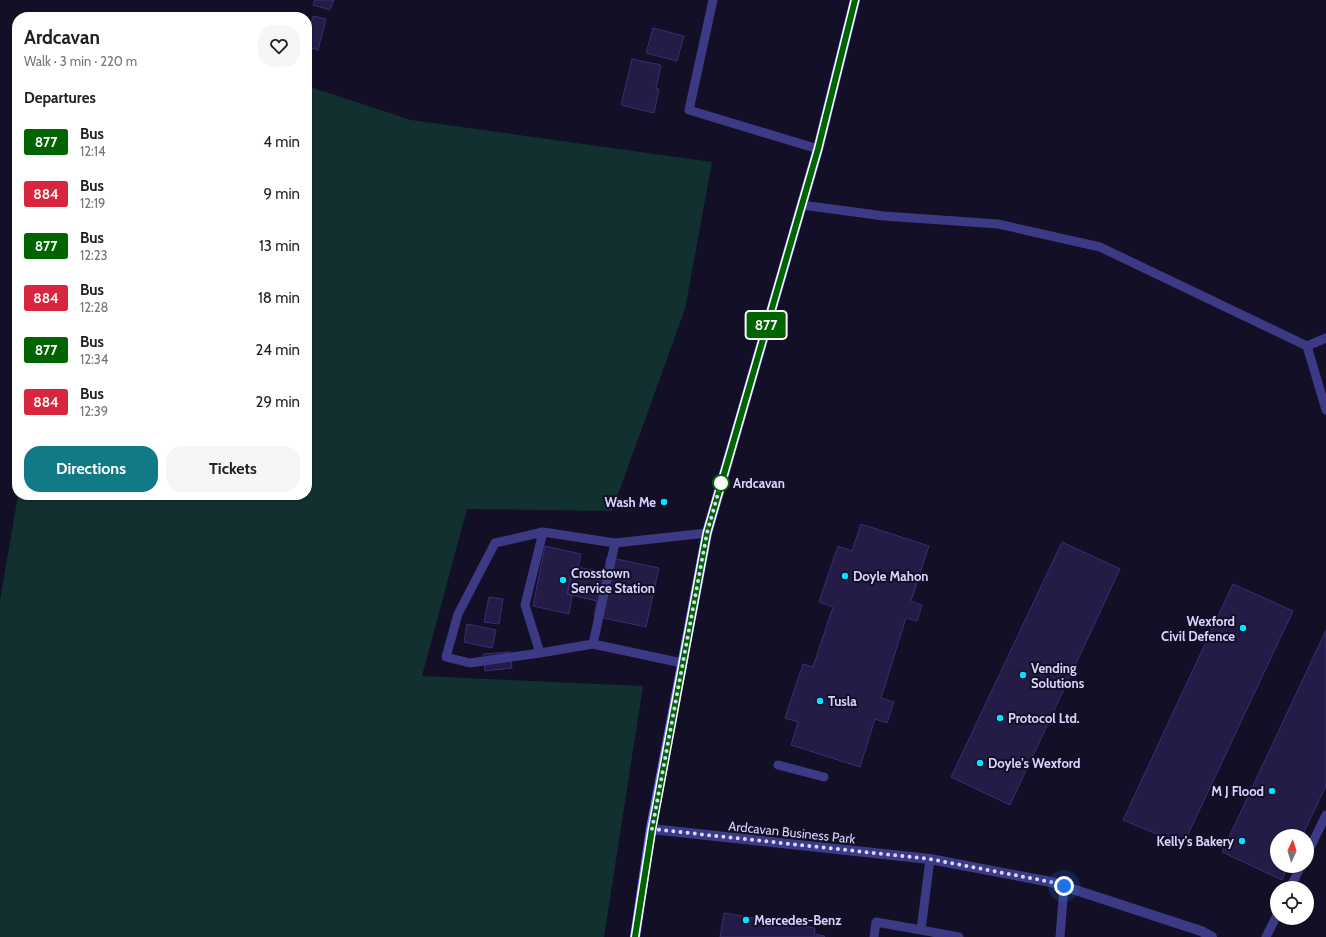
<!DOCTYPE html>
<meta charset="utf-8">
<style>
body{margin:0;font-family:Cabin,sans-serif;background:#f6f6f6;color:#202124;height:100vh;display:flex;flex-direction:column;font-size:15px;white-space:nowrap}
*{box-sizing:border-box;margin:0}
p{font-size:13px;color:#757577}
.icon{flex:none;width:22px;height:22px;fill:none;stroke:currentColor;stroke-width:2;stroke-linecap:round;stroke-linejoin:round}
.map{position:relative;flex:1;overflow:hidden}
.drawer{position:absolute;left:12px;top:12px;width:300px;height:488px;display:flex;flex-direction:column;background:#fff;border-radius:16px;box-shadow:0 1px 3px #0004}
.drawer>*{flex:none}
.badge{padding:0 8px;border-radius:3px;font-size:14px;line-height:26px}
.needle{width:26px;rotate:4deg}
.buttons{position:absolute;left:1270px;top:829px;display:grid;gap:8px}
.buttons a{display:grid;place-items:center;width:44px;height:44px;border-radius:50%;background:#fff;box-shadow:0 1px 3px #0004;font-size:20px}
.you{position:absolute;width:20px;height:20px;margin:-10px;border:3px solid #fff;border-radius:50%;background:#1a73e8;box-shadow:0 0 0 6px #1a73e833}
.map>.badge{position:absolute;translate:-50% -50%;box-shadow:0 0 0 2px #fff}
h2{padding:0 12px;font-size:15px;line-height:36px}
.round{display:grid;place-items:center;flex:none;width:42px;height:42px;border-radius:16px;background:#f6f6f6}
.headline{display:flex;align-items:center;justify-content:space-between;height:68px;padding:0 12px}
h1{font-size:19px;font-weight:800;line-height:30px}
.button{display:flex;gap:8px;margin-top:auto;padding:8px 12px}
.button a{flex:1;height:46px;border-radius:16px;background:#127987;color:#fff;font-size:16px;font-weight:800;line-height:46px;text-align:center}
.button a+a{background:#f6f6f6;color:#202124}
ul{padding:0;list-style:none}
li{display:flex;align-items:center;gap:12px;height:52px;padding:0 12px}
li div{flex:1}
li b{display:block;font-size:15px}
li em{font-style:normal}
li .badge{min-width:44px;font-weight:700;text-align:center}
.map>svg:first-child{display:block}
</style>
<div class="map">
<svg width="1326" height="937" viewBox="0 0 1326 937">
<rect width="100%" height="100%" fill="#130f26"/>
<path fill="#12302f" d="M307 86 411 120 712 162 685 309 612 511 467 509 422 676 643 686 604 937H0V601L18 495H307Z"/>
<path fill="#241b47" stroke="#3b2d73" d="M315 0H334L330 10 313 5Z
M313 16 326 19 318 50 307 47V22L311 23Z
M653 28 684 36 677 61 646 53Z
M632 59 661 65 656 88 659 89 654 113 621 105Z
M861 524 929 546 911 601 922 605 917 621 906 618 881 698 894 702 887 723 875 719 860 767 791 745 798 722 785 718 803 664 813 667 833 607 819 602 838 546 852 551Z
M1062 542 1120 569 1010 805 951 777Z
M545 546 581 554 578 567 573 566 567 594 572 596 569 614 533 606Z
M607 557 659 568 646 627 594 616 597 601 567 594 573 566 604 573Z
M1233 584 1293 611 1183 845 1123 820Z
M489 597 503 599 499 624 484 622Z
M467 624 496 630 492 648 464 642Z
M1326 630V786L1302 836H1277V866H1288L1282 880 1222 852Z
M510 652 512 668 485 671 483 654Z
M724 913 815 928 814 934 825 936 824 937H720Z"/>
<g fill="none" stroke-linecap="round" stroke-linejoin="round">
<path stroke="#3d3a85" stroke-width="9" d="M713 0 689 110 818 149
M802 205 884 216 998 224 1100 247 1307 346 1326 410
M1307 346 1326 338
M543 532 495 543 458 614 446 657 470 663 540 653 593 644 682 663
M593 644 615 543
M540 653 525 605 543 532 615 543 707 533
M778 765 824 777
M1307 854 1326 815
M930 859 921 930 959 937
M1290 888 1301 866
M874 937 876 922 921 930
M1060 937 1064 886
M1266 937 1277 915"/>
<path stroke="#3d3a85" stroke-width="10" d="M651 829 930 859 1051 882 1201 931 1212 937"/>
<path stroke="#6f6bff" stroke-width="10" d="M635 937 651 829 707 533 818 149 855 0"/>
</g>
<g fill="none" stroke-linecap="round" stroke-linejoin="round">
<g stroke="#fff" stroke-width="9">
<path id="line" d="M635 937 652 829 707 533 818 149 855 0"/>
</g>
<use href="#line" stroke="#006400" stroke-width="6"/>
<path stroke="#d9d4ff" stroke-width="4" stroke-dasharray="0 7.2" d="M721 483 707 533 652 829 930 859 1051 882 1064 886"/>
</g>
<circle fill="#fff" stroke="#006400" stroke-width="2" cx="721" cy="483" r="8"/>
<g fill="#00e5ff" stroke="#130f26" stroke-width="1.5">
<circle cx="664" cy="502" r="4"/>
<circle cx="845" cy="576" r="4"/>
<circle cx="563" cy="580" r="4"/>
<circle cx="1243" cy="628" r="4"/>
<circle cx="1023" cy="675" r="4"/>
<circle cx="820" cy="701" r="4"/>
<circle cx="1000" cy="718" r="4"/>
<circle cx="980" cy="763" r="4"/>
<circle cx="1272" cy="791" r="4"/>
<circle cx="1242" cy="841" r="4"/>
<circle cx="746" cy="920" r="4"/>
</g>
<g text-anchor="middle" stroke-width="4" stroke-linejoin="round" paint-order="stroke">
<g font-size="13" font-weight="bold" fill="#d9d4ff" stroke="#130f26" text-anchor="start">
<text x="733" y="488">Ardcavan</text>
</g>
<g font-size="13" font-weight="bold" fill="#d9d4ff" stroke="#130f26" text-anchor="start">
<text x="656" y="507" text-anchor="end">Wash Me</text>
<text x="571" y="578">Crosstown<tspan x="571" dy="15">Service Station</tspan></text>
<text x="853" y="581">Doyle Mahon</text>
<text x="1235" y="626" text-anchor="end">Wexford<tspan x="1235" dy="15">Civil Defence</tspan></text>
<text x="1031" y="673">Vending<tspan x="1031" dy="15">Solutions</tspan></text>
<text x="828" y="706">Tusla</text>
<text x="1008" y="723">Protocol Ltd.</text>
<text x="988" y="768">Doyle's Wexford</text>
<text x="1264" y="796" text-anchor="end">M J Flood</text>
<text x="1234" y="846" text-anchor="end">Kelly's Bakery</text>
<text x="754" y="925">Mercedes-Benz</text>
</g>
<g font-size="13" fill="#d9d4ff" stroke="#130f26">
<text transform="translate(792 832) rotate(6)" y="5">Ardcavan Business Park</text>
</g>
</g>
</svg>
<div class="buttons">
<a><svg class="needle" viewBox="-14 -14 28 28"><path d="M0-13l5 13h-10z" fill="#e53935"/><path d="M0 13l5-13h-10z" fill="#757577"/></svg></a>
<a><svg class="icon" aria-label="locate" viewBox="0 0 24 24"><circle cx="12" cy="12" r="6"/><path d="M12 2v4M12 18v4M2 12h4M18 12h4"/></svg></a>
</div>
<div class="you" style="left:1064px;top:886px"></div>
<b class="badge" style="left:766px;top:325px;background:#006400;color:#fff">877</b>
<section class="drawer">
<div class="headline"><div><h1>Ardcavan</h1><p>Walk · 3 min · 220 m</p></div><a class="round"><svg class="icon" aria-label="heart" viewBox="0 0 24 24"><path d="M12 20l-8-8c-3-5 5-10 8-4 3-6 11-1 8 4z"/></svg></a></div>
<h2>Departures</h2>
<ul>
<li><span class="badge" style="background:#006400;color:#fff">877</span><div><b>Bus</b><p>12:14</p></div><em>4 min</em></li>
<li><span class="badge" style="background:#d7263d;color:#fff">884</span><div><b>Bus</b><p>12:19</p></div><em>9 min</em></li>
<li><span class="badge" style="background:#006400;color:#fff">877</span><div><b>Bus</b><p>12:23</p></div><em>13 min</em></li>
<li><span class="badge" style="background:#d7263d;color:#fff">884</span><div><b>Bus</b><p>12:28</p></div><em>18 min</em></li>
<li><span class="badge" style="background:#006400;color:#fff">877</span><div><b>Bus</b><p>12:34</p></div><em>24 min</em></li>
<li><span class="badge" style="background:#d7263d;color:#fff">884</span><div><b>Bus</b><p>12:39</p></div><em>29 min</em></li>
</ul>
<div class="button"><a>Directions</a><a>Tickets</a></div>
</section>
</div>
